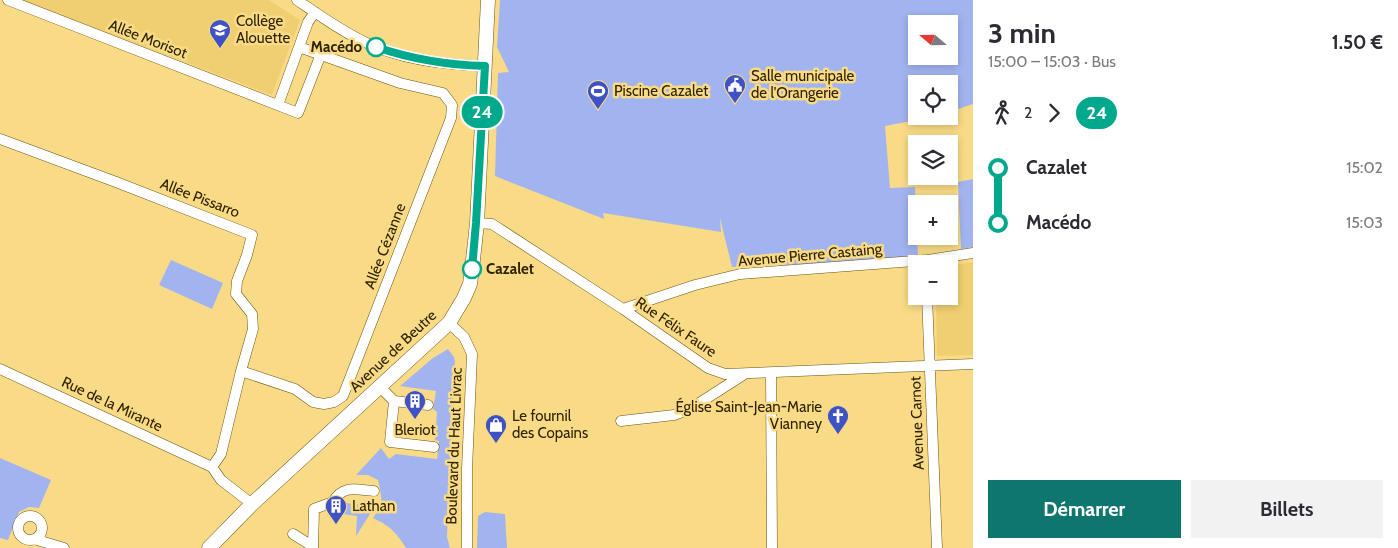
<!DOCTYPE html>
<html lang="fr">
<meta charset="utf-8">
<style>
body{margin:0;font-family:Cabin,sans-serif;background:#f2f2f3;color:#2b2b33;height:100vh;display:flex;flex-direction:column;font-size:19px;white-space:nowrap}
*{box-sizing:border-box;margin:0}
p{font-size:16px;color:#7c7c81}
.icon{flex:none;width:28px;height:28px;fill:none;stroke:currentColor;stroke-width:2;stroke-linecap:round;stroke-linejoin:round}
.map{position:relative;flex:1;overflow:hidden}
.panel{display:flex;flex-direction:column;background:#fff;width:425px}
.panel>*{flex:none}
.badge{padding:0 10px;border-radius:16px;font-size:18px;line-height:32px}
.needle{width:32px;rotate:290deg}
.buttons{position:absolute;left:908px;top:15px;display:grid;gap:10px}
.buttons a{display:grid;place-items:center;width:50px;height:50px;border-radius:0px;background:#fff;box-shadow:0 2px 8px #0003;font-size:25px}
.map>.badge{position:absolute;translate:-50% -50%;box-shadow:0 0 0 2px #fff}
.legs{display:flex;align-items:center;gap:8px;height:55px;padding:0 15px;font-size:16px}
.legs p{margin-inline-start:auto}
.head{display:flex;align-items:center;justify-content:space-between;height:85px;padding:0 15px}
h1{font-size:28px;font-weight:700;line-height:38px}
.primary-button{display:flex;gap:10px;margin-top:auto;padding:10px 15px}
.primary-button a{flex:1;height:58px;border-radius:0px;background:#0f766e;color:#fff;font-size:20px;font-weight:700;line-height:58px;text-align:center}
.primary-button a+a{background:#f2f2f3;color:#2b2b33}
ul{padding:0 15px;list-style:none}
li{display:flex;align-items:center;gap:18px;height:55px;font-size:19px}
li i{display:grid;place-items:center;width:8px;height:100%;margin:0 6px;background:currentColor}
li i::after{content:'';width:12px;height:12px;margin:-6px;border:4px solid;border-radius:50%;background:#fff}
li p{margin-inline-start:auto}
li:first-child i{background:linear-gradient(#0000 50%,currentColor 0)}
li:last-child i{background:linear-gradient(currentColor 50%,#0000 0)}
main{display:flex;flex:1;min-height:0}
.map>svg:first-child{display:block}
</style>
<main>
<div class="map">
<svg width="973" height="548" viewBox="0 0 973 548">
<rect width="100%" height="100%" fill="#f9db87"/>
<path fill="#efcf71" d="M22 0H269L300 20 272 95Z
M973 262V355L937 356 936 296H949V266Z"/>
<path fill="#a2b4f0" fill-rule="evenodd" d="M500 0H973V104L949 112V84H916V116H937L885 126 890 188 915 187 918 256 831 263 732 267 720 218 721 232 603 213 604 219 495 176 498 73 509 72 497 47ZM916 24H949V56H916Z
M973 179V247L961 249 958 182Z
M171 260 223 283 212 309 159 285Z
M448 349 454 357 455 362 448 511 447 537 450 548H406C396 532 390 526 373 518 384 502 382 498 378 480L368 475H356L381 448 389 459 396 454 437 459 439 441 435 440 437 412 433 409 436 391 400 386 433 358Z
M0 458 51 480 39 508 29 507 19 512 8 540 0 538Z
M345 503 375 506 356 536 357 516 343 514Z
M485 512 505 514 507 548H477L478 516Z"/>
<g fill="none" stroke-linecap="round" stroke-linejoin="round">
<g stroke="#6a550f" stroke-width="11">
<path id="street" d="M8 0 298 113 321 54
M297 0C319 15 344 33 369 44 404 60 446 65 485 66
M278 105 308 22 315 12
M0 139 116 182 252 235 247 255 237 281 236 294 252 314 253 329 241 371 221 454 212 467
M477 223 492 224 623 309 708 368 725 374 973 364
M927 296 937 548
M623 309 695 285 740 274 928 260 973 253
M449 323 464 337 472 354 467 469V548
M0 369 212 467 221 480 252 504
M241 371 295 389 313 402 324 404 334 402 343 396 451 118 452 105 443 93 400 83 299 47
M771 373 772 548
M380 387 394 401 428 405
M394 401 390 442 434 447
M621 421 674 415 690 409 743 375
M18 528a12 12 0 1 1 24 0a12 12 0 1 1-24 0Z
M293 534 312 546
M34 539 64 548
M313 548 314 509 333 502C343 484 357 490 374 491"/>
</g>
<g stroke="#6a550f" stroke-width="15">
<path id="secondary" d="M209 548 252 504 449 323 464 298 470 284 472 269 477 223 488 0"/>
</g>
<use href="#street" stroke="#fff" stroke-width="10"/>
<use href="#secondary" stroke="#fff" stroke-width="14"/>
</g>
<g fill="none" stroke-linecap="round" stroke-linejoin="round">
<g stroke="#fff" stroke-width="11">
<path id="line-1" d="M376 47C411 59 448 65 485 66L476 223 472 269"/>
</g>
<use href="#line-1" stroke="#00a98b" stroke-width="8"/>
</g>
<defs>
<g id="school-pin" transform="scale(1.125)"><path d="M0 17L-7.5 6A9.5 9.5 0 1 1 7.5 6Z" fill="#3e51c5" stroke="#f9db87"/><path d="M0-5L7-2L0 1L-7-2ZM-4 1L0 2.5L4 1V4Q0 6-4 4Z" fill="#fff"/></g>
<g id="civic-pin" transform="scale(1.125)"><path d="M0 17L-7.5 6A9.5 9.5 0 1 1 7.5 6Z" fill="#3e51c5" stroke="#f9db87"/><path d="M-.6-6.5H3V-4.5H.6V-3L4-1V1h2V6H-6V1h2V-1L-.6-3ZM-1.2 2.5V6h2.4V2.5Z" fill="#fff"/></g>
<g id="stadium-pin" transform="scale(1.125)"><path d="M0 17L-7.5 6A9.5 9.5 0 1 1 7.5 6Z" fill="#3e51c5" stroke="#f9db87"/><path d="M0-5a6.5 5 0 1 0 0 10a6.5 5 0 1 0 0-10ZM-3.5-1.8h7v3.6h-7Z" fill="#fff"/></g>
<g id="building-pin" transform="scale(1.125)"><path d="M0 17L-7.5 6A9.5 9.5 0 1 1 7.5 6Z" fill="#3e51c5" stroke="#f9db87"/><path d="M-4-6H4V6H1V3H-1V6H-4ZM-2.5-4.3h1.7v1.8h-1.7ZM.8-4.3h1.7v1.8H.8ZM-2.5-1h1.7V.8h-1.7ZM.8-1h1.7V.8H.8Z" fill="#fff"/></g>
<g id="church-pin" transform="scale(1.125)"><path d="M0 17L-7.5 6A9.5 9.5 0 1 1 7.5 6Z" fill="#3e51c5" stroke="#f9db87"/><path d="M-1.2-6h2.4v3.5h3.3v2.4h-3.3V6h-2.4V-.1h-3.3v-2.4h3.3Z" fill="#fff"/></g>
<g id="shop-pin" transform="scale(1.125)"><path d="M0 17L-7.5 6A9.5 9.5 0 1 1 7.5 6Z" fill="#3e51c5" stroke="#f9db87"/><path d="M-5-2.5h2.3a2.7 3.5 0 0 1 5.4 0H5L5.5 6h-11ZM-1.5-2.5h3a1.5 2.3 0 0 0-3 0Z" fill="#fff"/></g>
</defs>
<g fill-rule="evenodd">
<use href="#school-pin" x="220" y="30"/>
<use href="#civic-pin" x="735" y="85"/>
<use href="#stadium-pin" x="598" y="91"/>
<use href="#building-pin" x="415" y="401"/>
<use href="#church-pin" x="838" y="416"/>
<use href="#shop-pin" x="496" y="425"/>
<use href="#building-pin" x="336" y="506"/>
</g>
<g fill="#fff" stroke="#00a98b" stroke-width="2.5">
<circle cx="376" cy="47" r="9"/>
<circle cx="472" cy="269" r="9"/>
</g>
<g text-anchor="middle" stroke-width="5" stroke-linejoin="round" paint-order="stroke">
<g font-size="15" fill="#2f2300" stroke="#f9db87" text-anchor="start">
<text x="236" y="26">Collège<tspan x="236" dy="17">Alouette</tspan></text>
<text x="751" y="81">Salle municipale<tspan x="751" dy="17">de l'Orangerie</tspan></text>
<text x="614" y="96">Piscine Cazalet</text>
<text x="822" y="412" text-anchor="end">Église Saint-Jean-Marie<tspan x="822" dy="17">Vianney</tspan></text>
<text x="512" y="421">Le fournil<tspan x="512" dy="17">des Copains</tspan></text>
<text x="415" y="435" text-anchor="middle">Bleriot</text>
<text x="352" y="511">Lathan</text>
</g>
<g font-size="15" fill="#2f2300" stroke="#f9db87">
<text transform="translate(148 39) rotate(21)" y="5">Allée Morisot</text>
<text transform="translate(200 198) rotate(21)" y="5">Allée Pissarro</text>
<text transform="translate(385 246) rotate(-69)" y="5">Allée Cézanne</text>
<text transform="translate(810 255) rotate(-5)" y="5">Avenue Pierre Castaing</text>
<text transform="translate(676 327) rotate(34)" y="5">Rue Félix Faure</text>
<text transform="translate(393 351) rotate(-43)" y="5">Avenue de Beutre</text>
<text transform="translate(112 404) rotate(25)" y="5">Rue de la Mirante</text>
<text transform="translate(917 423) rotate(-92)" y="5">Avenue Carnot</text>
<text transform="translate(454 446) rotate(-88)" y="5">Boulevard du Haut Livrac</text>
</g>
<g font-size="15" font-weight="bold" fill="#2f2300" stroke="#f9db87" text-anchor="end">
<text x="362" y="52">Macédo</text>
<text x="486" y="274" text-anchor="start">Cazalet</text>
</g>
</g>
</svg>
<div class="buttons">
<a><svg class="needle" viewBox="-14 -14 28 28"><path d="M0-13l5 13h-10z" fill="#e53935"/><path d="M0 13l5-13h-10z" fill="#7c7c81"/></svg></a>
<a><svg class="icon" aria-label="locate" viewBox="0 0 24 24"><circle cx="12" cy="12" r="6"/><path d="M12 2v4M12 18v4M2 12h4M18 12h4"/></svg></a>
<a><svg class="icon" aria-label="layers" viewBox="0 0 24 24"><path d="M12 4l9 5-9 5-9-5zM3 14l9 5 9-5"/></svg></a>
<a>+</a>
<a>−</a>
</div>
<b class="badge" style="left:482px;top:112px;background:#00a98b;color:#fff">24</b>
</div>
<section class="panel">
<div class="head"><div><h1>3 min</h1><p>15:00 – 15:03 · Bus</p></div><b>1.50 €</b></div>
<div class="legs"><svg class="icon" aria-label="walk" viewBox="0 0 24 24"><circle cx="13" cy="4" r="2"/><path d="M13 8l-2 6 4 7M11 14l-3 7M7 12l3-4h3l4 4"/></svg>2<svg class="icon" aria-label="forward" viewBox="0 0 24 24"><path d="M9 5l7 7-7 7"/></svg><b class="badge" style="background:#00a98b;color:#fff">24</b></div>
<ul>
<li><i style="color:#00a98b"></i><b>Cazalet</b><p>15:02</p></li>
<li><i style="color:#00a98b"></i><b>Macédo</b><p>15:03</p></li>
</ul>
<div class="primary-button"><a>Démarrer</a><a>Billets</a></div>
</section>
</main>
